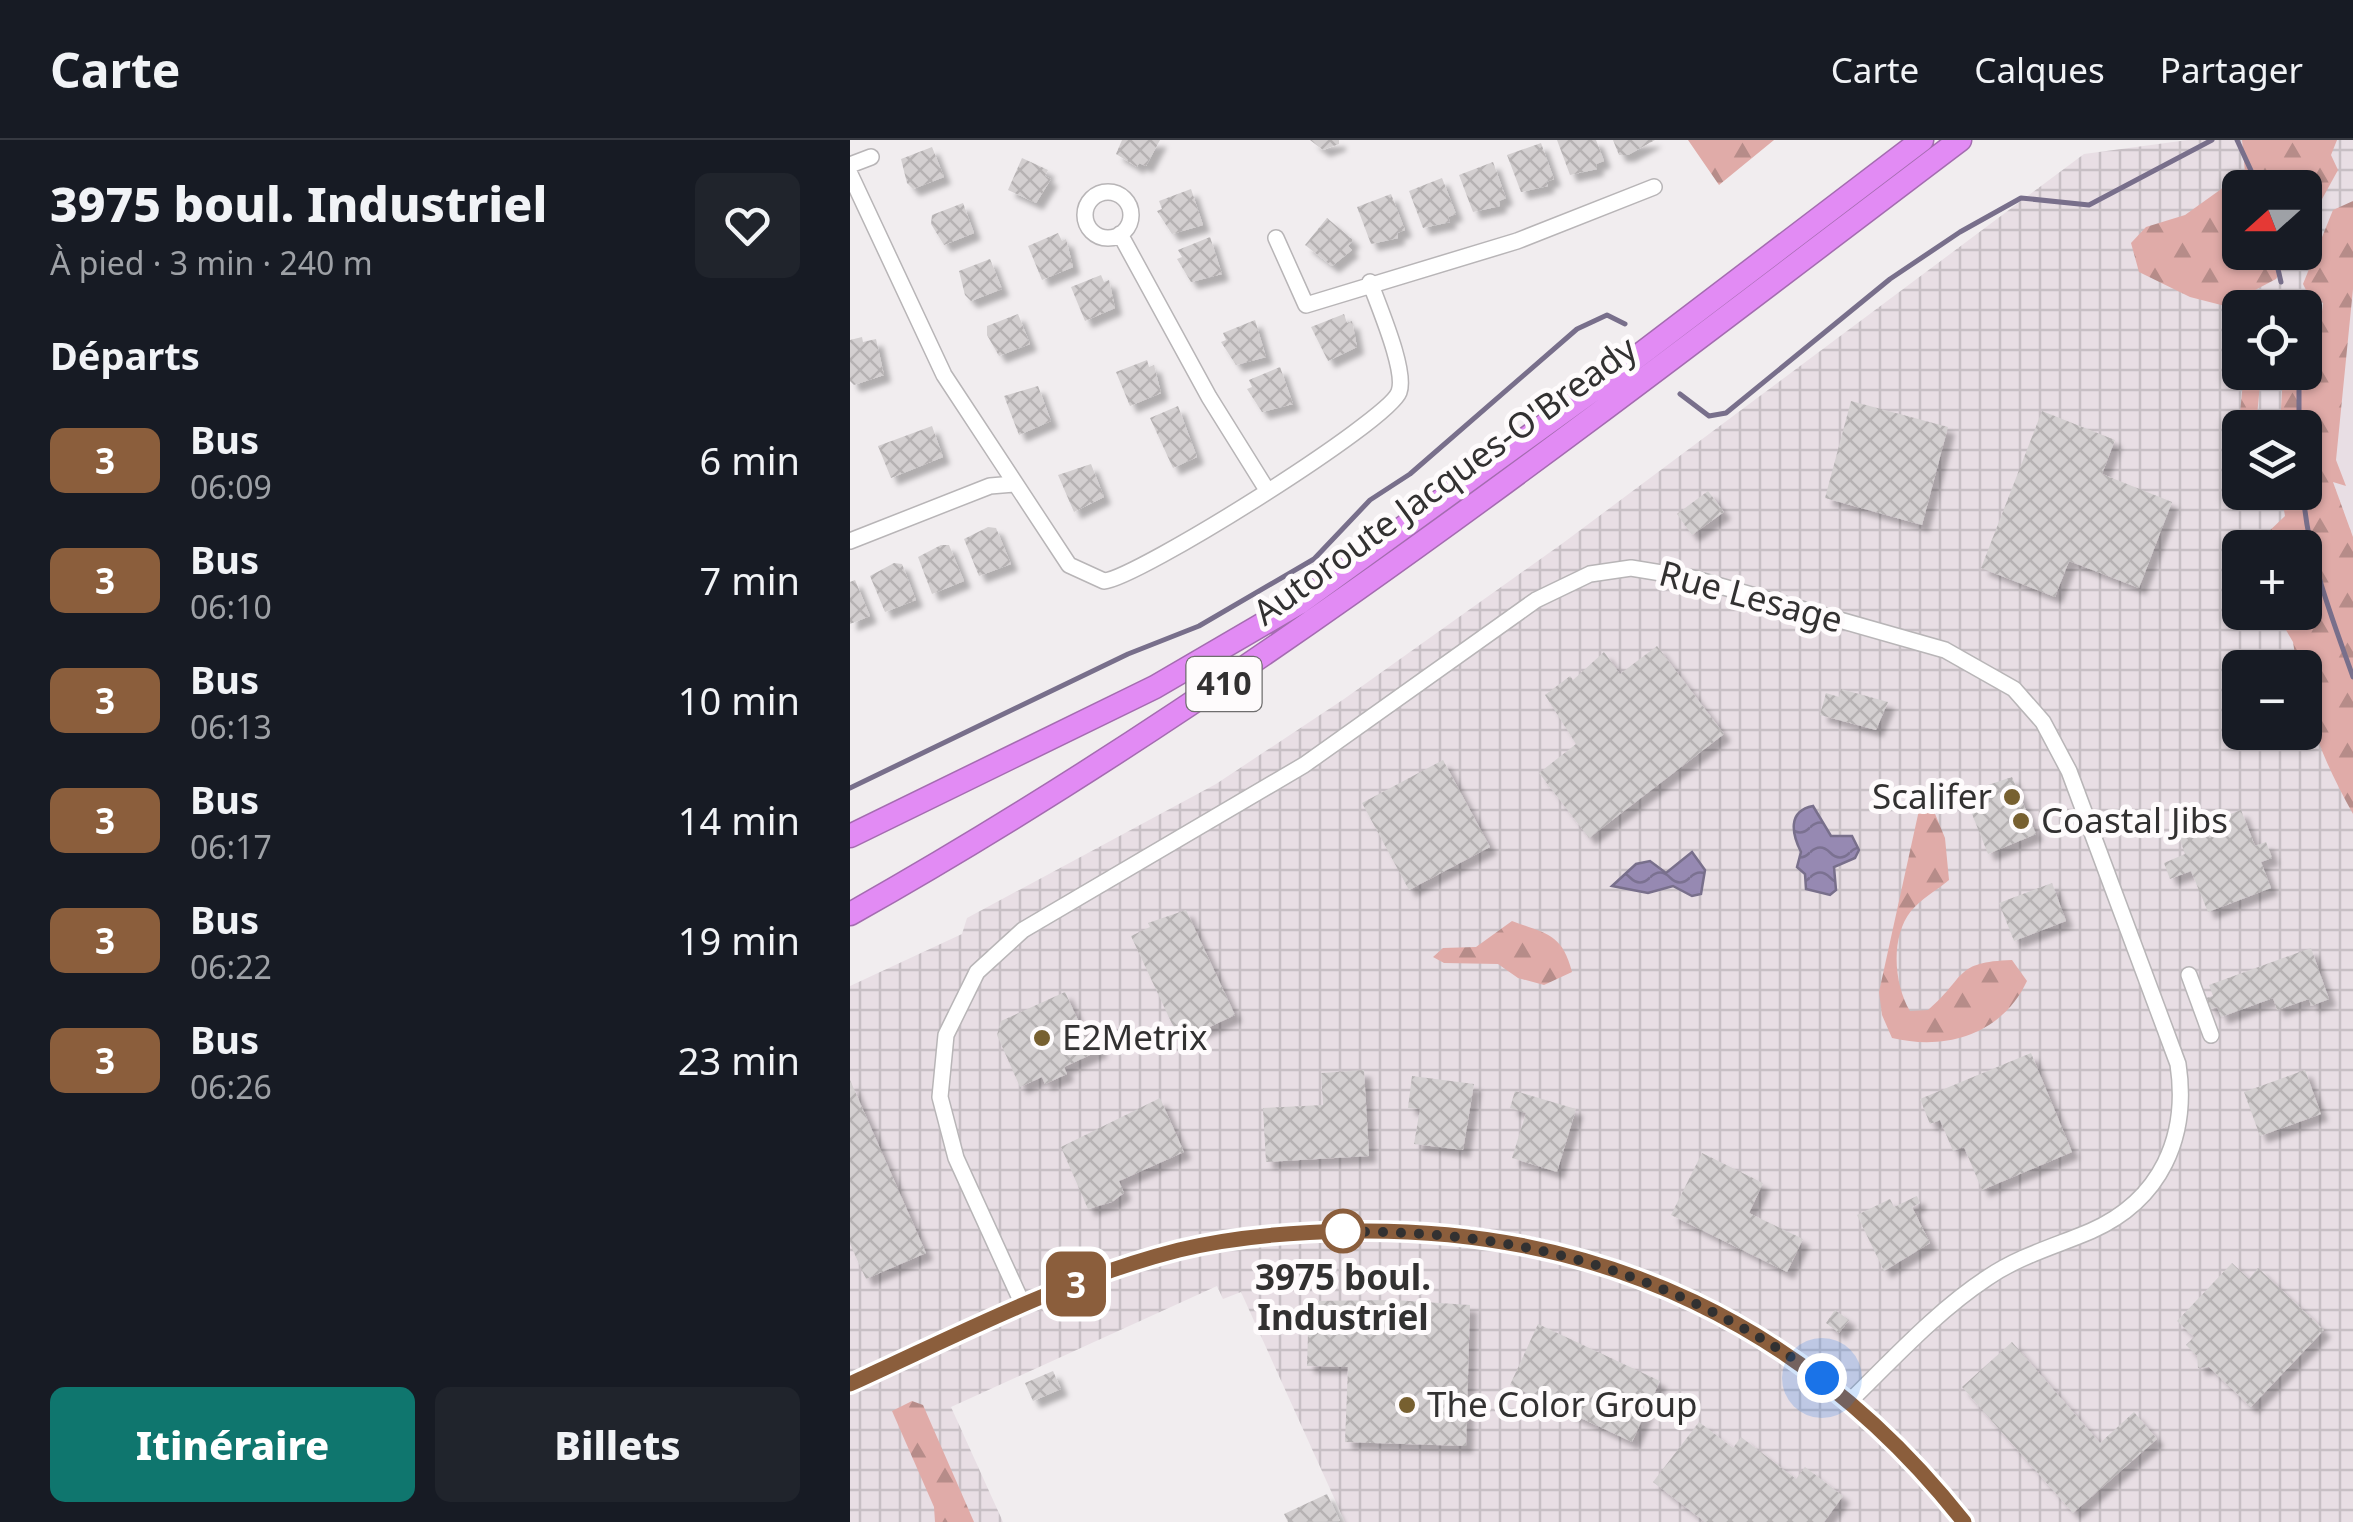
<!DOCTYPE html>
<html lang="fr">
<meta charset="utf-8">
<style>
body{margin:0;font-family:"Noto Sans",sans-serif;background:#20242c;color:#f1f3f6;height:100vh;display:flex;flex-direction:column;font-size:38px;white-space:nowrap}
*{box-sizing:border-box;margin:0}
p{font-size:32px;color:#9ea1a6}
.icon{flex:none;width:55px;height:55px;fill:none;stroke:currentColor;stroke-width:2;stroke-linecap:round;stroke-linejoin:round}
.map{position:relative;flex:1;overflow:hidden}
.details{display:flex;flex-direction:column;background:#171b24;width:850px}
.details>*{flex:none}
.badge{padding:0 20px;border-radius:15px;font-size:35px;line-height:65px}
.needle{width:65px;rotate:249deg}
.controls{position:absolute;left:1372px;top:30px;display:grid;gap:20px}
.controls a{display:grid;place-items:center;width:100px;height:100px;border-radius:15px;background:#171b24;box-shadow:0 2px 8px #0004;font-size:50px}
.you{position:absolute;width:50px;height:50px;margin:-25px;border:8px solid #fff;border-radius:50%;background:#1a73e8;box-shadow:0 0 0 15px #1a73e833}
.map>.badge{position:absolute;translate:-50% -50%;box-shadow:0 0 0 5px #fff}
h2{padding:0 50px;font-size:38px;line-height:90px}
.round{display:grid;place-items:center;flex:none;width:105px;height:105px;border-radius:15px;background:#20242c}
.head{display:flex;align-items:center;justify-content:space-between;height:170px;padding:0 50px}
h1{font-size:48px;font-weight:800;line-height:75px}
.primary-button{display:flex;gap:20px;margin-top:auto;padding:20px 50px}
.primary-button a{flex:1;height:115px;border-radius:15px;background:#0f766e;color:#fff;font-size:40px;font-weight:800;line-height:115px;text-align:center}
.primary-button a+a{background:#20242c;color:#f1f3f6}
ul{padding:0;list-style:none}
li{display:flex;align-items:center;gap:30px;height:120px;padding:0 50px}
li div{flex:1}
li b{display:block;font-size:38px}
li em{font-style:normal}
li .badge{min-width:110px;font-weight:700;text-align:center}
header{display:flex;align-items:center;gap:60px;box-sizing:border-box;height:140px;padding:0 50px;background:#171b24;border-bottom:2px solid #363941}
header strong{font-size:48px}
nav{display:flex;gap:55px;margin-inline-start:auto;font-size:35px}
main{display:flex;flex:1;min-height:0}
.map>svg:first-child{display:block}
</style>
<header>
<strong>Carte</strong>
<nav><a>Carte</a><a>Calques</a><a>Partager</a></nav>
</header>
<main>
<section class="details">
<div class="head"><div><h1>3975 boul. Industriel</h1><p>À pied · 3 min · 240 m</p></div><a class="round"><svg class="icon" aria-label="heart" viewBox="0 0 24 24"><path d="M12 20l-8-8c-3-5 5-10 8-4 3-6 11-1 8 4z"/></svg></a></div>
<h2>Départs</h2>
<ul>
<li><span class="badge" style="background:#8b5e3c;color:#fff">3</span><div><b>Bus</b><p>06:09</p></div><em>6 min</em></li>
<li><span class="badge" style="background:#8b5e3c;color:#fff">3</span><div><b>Bus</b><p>06:10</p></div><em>7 min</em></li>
<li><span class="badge" style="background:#8b5e3c;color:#fff">3</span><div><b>Bus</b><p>06:13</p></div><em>10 min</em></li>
<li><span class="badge" style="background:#8b5e3c;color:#fff">3</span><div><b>Bus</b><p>06:17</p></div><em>14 min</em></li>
<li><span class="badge" style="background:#8b5e3c;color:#fff">3</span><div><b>Bus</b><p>06:22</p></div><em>19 min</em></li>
<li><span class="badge" style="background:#8b5e3c;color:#fff">3</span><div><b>Bus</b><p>06:26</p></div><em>23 min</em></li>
</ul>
<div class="primary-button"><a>Itinéraire</a><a>Billets</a></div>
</section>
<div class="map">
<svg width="1503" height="1382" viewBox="0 0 1503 1382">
<defs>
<pattern id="industrial-grid" width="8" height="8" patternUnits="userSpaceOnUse" patternTransform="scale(2.5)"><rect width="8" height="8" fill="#e8dee4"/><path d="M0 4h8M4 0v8" fill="none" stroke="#c7bfc4"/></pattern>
<pattern id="forest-firs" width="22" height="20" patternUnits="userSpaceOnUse" patternTransform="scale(2.5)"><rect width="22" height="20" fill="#e0aba8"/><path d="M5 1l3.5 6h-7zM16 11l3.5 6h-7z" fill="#b68c89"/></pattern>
<pattern id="water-waves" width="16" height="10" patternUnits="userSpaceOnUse" patternTransform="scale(2.5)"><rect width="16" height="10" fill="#9689b2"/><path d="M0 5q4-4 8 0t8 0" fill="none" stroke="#7b7191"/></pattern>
<pattern id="building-cross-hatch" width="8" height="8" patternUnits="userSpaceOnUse" patternTransform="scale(2.5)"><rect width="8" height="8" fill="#d3cfd0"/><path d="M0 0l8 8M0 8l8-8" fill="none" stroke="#b6b2b3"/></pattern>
<filter id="shadow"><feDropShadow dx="7" dy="7" stdDeviation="2.5" flood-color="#0004"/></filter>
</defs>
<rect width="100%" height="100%" fill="#f1edef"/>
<path fill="#e8dee4" d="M1503 70V397L1482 340Z"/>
<path fill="url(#industrial-grid)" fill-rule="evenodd" d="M1338 0H1503V70L1473 162 1467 213 1482 340 1503 397V1382H495L391 1152 373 1159 367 1146 101 1267 153 1382H0V846L112 794 117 778 366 644 494 559 713 403 1234 14ZM1390 48H1455V112H1390ZM1390 168H1455V232H1390ZM1390 288H1455V352H1390ZM1390 408H1455V472H1390ZM1390 528H1455V592H1390Z"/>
<path fill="url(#forest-firs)" d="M838 0H924L869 45Z
M1392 0H1487L1481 15 1488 30 1455 90V48H1390V112L1442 113 1426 139 1375 166 1340 157 1289 132 1281 103 1296 87 1335 75 1395 32Z
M1503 61V149L1486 320 1496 346 1483 342 1503 397V674C1477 627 1455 581 1455 528L1447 527 1443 502 1426 473 1455 472V408L1414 407V396L1435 376 1431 353 1455 352V288L1430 287 1433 233 1455 232V216L1467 213 1473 163 1458 154 1453 144 1483 70Z
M1394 232 1411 233 1406 287H1394L1390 273Z
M1071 661 1081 664 1095 698 1099 740C1087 750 1071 759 1061 771 1040 797 1044 845 1060 871L1078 870C1117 837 1103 822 1162 820L1177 841C1152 894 1097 911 1042 898L1032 875 1029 852Z
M662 781C696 794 712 793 722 832L694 845 668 838 648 824 594 823 583 817 593 808 626 807Z
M62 1261 73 1265 124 1382H85L84 1367 42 1271Z"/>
<path fill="url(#water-waves)" stroke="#786f8b" stroke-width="2.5" d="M963 666 981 696H1002L1009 710 1005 718 984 727 986 750 980 755 956 749 955 734 947 727 951 712C942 694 937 671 963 666Z
M842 712 855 730 851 754 842 756 823 746 798 753 762 746 786 724 800 721 816 733Z"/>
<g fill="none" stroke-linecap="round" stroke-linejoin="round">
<path stroke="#786f8b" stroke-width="5" d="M1387 0 1409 48
M1424 112 1431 142
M1449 232V288
M830 254 859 276 876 273 1040 139 1110 92 1171 58 1239 65 1362 0
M1453 352C1458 418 1481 475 1503 537
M0 648 278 514 349 486 464 419 520 360 560 334 727 189 757 175 775 184"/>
</g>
<path fill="url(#building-cross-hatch)" filter="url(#shadow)" d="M272 0H310L296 26 289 23 287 27 266 14Z
M460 0H489V4L473 10Z
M707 0H746L754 21 746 24 747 29 720 35Z
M763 0H805L778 15H769Z
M691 3 704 39 696 42 698 46 671 52 657 15Z
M82 7 94 37 63 49 57 43 51 19Z
M172 18 198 30 195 36 201 39 186 63 158 50Z
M643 22 656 58 649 61 650 66 623 72 609 35Z
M592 38 606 74 598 77 600 82 573 88 559 51Z
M341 49 353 85 322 94 307 71 312 69 309 61Z
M541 54 555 90 547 93 548 98 521 104 507 67Z
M113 63 124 93 94 105 81 84 82 75Z
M477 78 503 100 498 106 502 110 482 126 455 105Z
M208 93 212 101 216 99 223 127 192 140 178 106Z
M360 97 372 134 341 142 327 119 332 117 328 110Z
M140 119 152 149 121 161 115 155 109 131Z
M251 135 254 142 259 140 265 168 235 181 221 147Z
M168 174 180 204 149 216 137 195V186Z
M494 174 497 183 502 181 507 207 478 221 461 187Z
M405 180 416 217 386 225 371 202 376 200 373 193Z
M12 197 13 202 26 199 34 235 4 245 0 241V200Z
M297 220 299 227 304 225 311 253 280 266 266 232Z
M430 227 443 264 412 272 397 249 402 247 399 240Z
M188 246 201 281 169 295 154 256Z
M1001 261 1098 287 1072 385 975 358Z
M328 266 347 317 323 328 300 278Z
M1192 271 1265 300 1252 334 1322 362 1289 448 1219 421 1205 457 1131 428Z
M82 286 93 317 41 338 28 306Z
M241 324 254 357 224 372 208 335Z
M858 351 874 372 842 395 827 374Z
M138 387 146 388 161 424 129 436 114 399Z
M91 405H99L114 441 82 454 68 417Z
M44 423 52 424 66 460 35 472 20 436Z
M5 440 20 476 0 484V442Z
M807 506 874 594 739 698 689 633 726 604 695 555 720 536 723 540 754 512 770 534Z
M991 549 1038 562 1026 590 970 575 976 553 989 557Z
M593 620 640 707 559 750 512 663Z
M1162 637 1186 694 1138 714 1116 659 1119 658 1117 652Z
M1391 670 1405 706 1416 702 1422 718 1411 722 1421 748 1358 772 1341 731 1320 739 1314 723 1335 714 1328 694Z
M1202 743 1216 781 1164 801 1149 763Z
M336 770 385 875 330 901 281 796 300 787 298 783Z
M1461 808 1479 859 1461 866 1459 859 1427 870 1423 858 1371 877 1367 867 1360 869 1356 858 1363 856 1359 845Z
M215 852 239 904 247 900 251 910 214 927 217 934 195 944 192 937 170 947 147 895 151 881Z
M1181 913 1222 1012 1132 1050 1114 1007 1103 1011 1090 980 1080 984 1070 959Z
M514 930 519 1016 416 1022 413 968 473 965 471 933Z
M1455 930 1471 974 1410 996 1394 952Z
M562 936 624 944 613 1010 564 1004 570 969 558 968Z
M0 940 76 1113 16 1139 0 1104Z
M665 951 726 969 707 1032 662 1018 676 973 660 968Z
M310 958 334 1012 269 1041 274 1053 262 1062 238 1069 211 1007Z
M852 1013 913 1043 899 1073 953 1099 937 1132 821 1075Z
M1067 1056 1070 1063 1062 1067 1080 1103 1034 1131 1007 1075 1040 1059 1044 1067Z
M1382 1123 1399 1139 1408 1128 1474 1190 1401 1267 1359 1227 1348 1228 1347 1216 1336 1205 1344 1197 1327 1181Z
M544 1160 620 1165 616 1306 495 1302 498 1227 457 1226 459 1161Z
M985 1170 999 1180 989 1193 976 1183Z
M688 1184 810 1241 782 1302 660 1245Z
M1162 1202 1250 1303 1284 1272 1307 1299 1223 1373 1112 1247Z
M203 1231 211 1249 183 1261 175 1243Z
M849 1282 883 1308 891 1297 946 1339 955 1327 993 1356 974 1382H855L803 1342Z
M477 1354 490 1381 438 1382 434 1374Z"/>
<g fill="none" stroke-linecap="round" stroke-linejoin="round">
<g stroke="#b8b5b7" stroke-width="18">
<path id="minor" d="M0 25 21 17
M0 34 94 235 219 425 254 441C286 439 539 281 549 252 557 231 528 165 520 142
M235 75a23 23 0 1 1 46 0a23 23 0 1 1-46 0Z
M270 94 359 257 417 350
M426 98 456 165 667 101 804 47
M0 401 140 346 164 344
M1339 835 1361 895
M173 1165 106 1018 90 957 96 895 127 832 173 790 454 625 686 460 740 434 781 428 842 438 1095 510 1164 549 1193 582 1219 631 1328 924C1339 997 1311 1060 1241 1091 1206 1106 1169 1116 1137 1138 1087 1171 1044 1218 1001 1260"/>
</g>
<g stroke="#a46cb0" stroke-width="20">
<path id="major" d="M0 1244C108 1195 214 1139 329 1110 389 1095 449 1092 510 1091 755 1087 963 1191 1114 1382"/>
</g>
<g stroke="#a46cb0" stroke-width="25">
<path id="highway" d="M0 696 305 547 449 463 754 242 1072 0
M0 774C395 552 750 272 1110 0"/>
</g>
<use href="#minor" stroke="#fff" stroke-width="15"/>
<use href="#major" stroke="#eeb9f8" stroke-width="18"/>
<use href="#highway" stroke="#e28bf4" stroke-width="22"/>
</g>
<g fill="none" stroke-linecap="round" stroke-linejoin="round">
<g stroke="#fff" stroke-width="22">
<path id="line" d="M0 1244C108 1195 214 1139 329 1110 386 1096 444 1092 502 1091 752 1087 960 1187 1114 1382"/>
</g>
<use href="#line" stroke="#8b5e3c" stroke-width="15"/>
<path stroke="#323131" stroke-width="10" stroke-dasharray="0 18" d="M493 1091 486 1092C669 1088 822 1132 972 1238"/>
</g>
<g fill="#776030" stroke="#fefbfc" stroke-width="4">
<circle cx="1162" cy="657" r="10"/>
<circle cx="1171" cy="681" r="10"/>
<circle cx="192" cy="898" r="10"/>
<circle cx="557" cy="1265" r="10"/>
</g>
<circle fill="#fff" stroke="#8b5e3c" stroke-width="5" cx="493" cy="1091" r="20"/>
<g text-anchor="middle" stroke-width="10" stroke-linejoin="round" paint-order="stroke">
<rect fill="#fefbfc" stroke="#6f6e6e" stroke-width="2.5" x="336.5" y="517" width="75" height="54" rx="8"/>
<g font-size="32" font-weight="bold" fill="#323131">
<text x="374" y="555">410</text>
</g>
<g font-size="35" fill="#323131" stroke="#fefbfc">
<text transform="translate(595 341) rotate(-36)" y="12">Autoroute Jacques-O'Bready</text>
<text transform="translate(901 457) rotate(15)" y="12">Rue Lesage</text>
</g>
<g font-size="35" fill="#323131" stroke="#fefbfc" text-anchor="start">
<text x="1142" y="669" text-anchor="end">Scalifer</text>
<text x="1191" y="693">Coastal Jibs</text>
<text x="212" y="910">E2Metrix</text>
<text x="577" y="1277">The Color Group</text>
</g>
<g font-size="35" font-weight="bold" fill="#323131" stroke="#fefbfc">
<text x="493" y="1150">3975 boul.<tspan x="493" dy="40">Industriel</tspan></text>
</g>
</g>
</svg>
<div class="controls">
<a><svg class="needle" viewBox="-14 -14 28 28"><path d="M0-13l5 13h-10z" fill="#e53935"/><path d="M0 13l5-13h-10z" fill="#9ea1a6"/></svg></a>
<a><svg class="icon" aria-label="locate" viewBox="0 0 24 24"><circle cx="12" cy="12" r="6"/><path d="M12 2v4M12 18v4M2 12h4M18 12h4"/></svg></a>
<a><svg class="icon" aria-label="layers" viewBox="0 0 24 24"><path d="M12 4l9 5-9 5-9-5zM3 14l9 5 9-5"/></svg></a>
<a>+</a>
<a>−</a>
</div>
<div class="you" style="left:972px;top:1238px"></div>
<b class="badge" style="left:226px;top:1144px;background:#8b5e3c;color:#fff">3</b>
</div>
</main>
